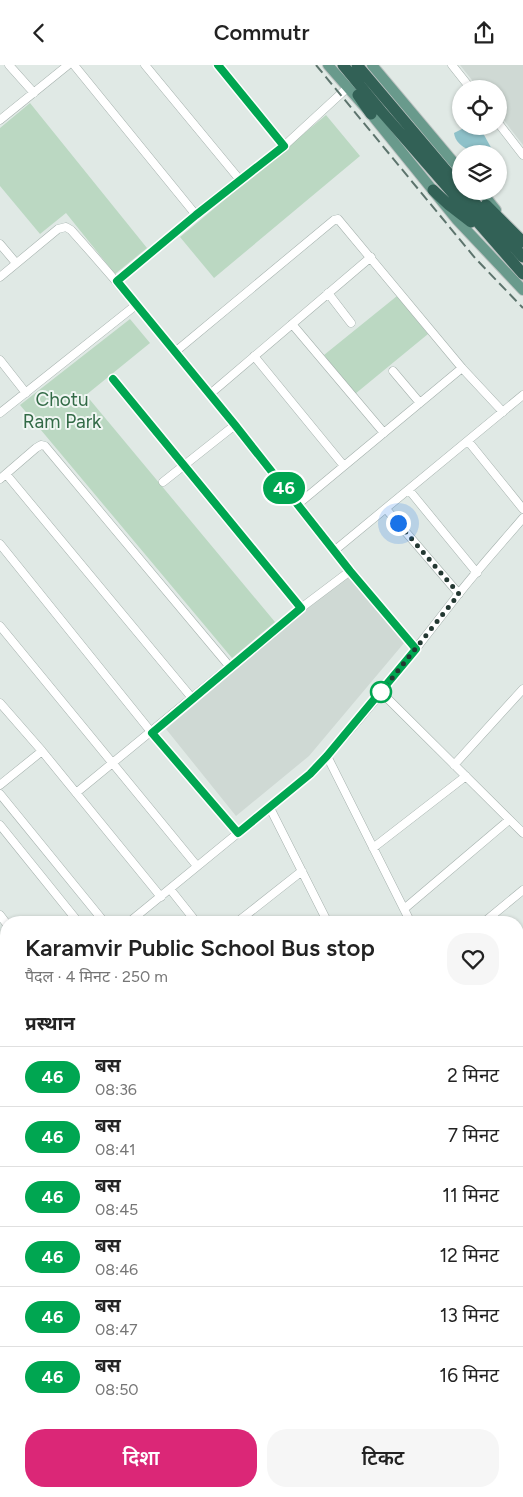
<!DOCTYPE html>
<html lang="hi">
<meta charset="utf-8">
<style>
body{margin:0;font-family:Figtree,"Noto Sans Devanagari",sans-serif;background:#f6f6f6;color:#222;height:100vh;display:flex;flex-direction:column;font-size:19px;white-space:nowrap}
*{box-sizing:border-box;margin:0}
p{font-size:16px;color:#767676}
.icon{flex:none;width:28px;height:28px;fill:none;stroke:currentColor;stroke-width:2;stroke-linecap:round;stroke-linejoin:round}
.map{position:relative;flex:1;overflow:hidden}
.panel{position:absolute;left:0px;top:851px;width:524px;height:581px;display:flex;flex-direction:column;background:#fff;border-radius:20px 20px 0 0;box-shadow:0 1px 4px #0004}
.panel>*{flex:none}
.badge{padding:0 10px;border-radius:16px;font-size:18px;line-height:32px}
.controls{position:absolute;left:452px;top:15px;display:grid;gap:10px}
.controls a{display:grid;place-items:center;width:55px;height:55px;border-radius:50%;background:#fff;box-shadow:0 1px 4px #0004;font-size:25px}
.you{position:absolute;width:25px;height:25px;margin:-12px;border:4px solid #fff;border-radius:50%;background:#1a73e8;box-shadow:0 0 0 8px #1a73e833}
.map>.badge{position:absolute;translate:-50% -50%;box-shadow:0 0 0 2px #fff}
h2{padding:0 25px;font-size:19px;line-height:45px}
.round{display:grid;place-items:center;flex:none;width:52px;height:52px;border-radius:20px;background:#f6f6f6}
.head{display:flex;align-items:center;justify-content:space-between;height:85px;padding:0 25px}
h1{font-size:24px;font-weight:600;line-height:38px}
.button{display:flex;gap:10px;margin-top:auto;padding:10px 25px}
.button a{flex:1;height:58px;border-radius:20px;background:#db2777;color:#fff;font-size:20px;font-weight:600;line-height:58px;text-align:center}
.button a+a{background:#f6f6f6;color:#222}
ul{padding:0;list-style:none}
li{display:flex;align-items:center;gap:15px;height:60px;padding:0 25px;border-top:1px solid #e0e0e0}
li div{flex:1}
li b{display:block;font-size:19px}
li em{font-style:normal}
li .badge{min-width:55px;font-weight:700;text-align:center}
header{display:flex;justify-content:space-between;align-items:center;height:65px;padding:0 25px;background:#fff;font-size:22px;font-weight:600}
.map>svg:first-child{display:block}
</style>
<header><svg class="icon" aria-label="back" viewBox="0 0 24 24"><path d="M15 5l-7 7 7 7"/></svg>Commutr<svg class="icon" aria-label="share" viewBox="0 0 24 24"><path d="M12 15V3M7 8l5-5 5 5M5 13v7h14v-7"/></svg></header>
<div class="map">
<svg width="523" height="1432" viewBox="0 0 523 1432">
<rect width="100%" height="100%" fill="#e0e9e5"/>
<path fill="#cfd9d4" d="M460 0H523V80L499 49V24H479Z
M347 510 404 578 309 691 236 751 166 664Z"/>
<path fill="#bbd8c2" d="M30 38 147 183 115 209 66 148 40 169 0 121V63Z
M326 50 360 91 214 213 180 172Z
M397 231 428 269 355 329 324 290Z
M130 254 150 278 86 330 275 557 232 593 20 340Z
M523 1003V1151L518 1155V1008Z
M0 1142 6 1150V1182L0 1187Z
M518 1249 523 1256V1432H375L372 1426H518Z"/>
<path fill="#8ec1c9" d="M468 61H479L493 86 491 89C478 89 456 84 454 68Z"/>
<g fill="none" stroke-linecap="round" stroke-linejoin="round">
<g stroke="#a4b0ac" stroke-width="9">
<path id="minor" d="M9 0 34 28
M74 0 196 150
M145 0 240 115
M218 0 284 81
M452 0 471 24
M0 55 68 0
M499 59 523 90
M0 179 16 198
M0 212 58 164 66 162 71 165C151 254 224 347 298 441 336 489 376 537 416 584
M117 216 196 150 284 81 347 23
M328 228 351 258
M292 259 384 368
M175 287 334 155 338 154 462 303 503 347
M254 291 344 401
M0 295 26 328
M393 306 420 338
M113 314 301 543
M210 329 371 192
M0 348 136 240
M468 376 523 444
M6 409 192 633
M0 414 36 383 41 380 45 381 230 602
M163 417 235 360
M409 425 477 508
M297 440 462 303
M386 444 459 529
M0 479 152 668 238 768
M334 486 523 330
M0 561 197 801
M381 627 523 768
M0 638 42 686 161 832
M327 691 411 858
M454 700 523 624
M0 720 42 686
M76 728 301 543 350 506
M0 729 105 858
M270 743 328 858
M0 760 79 858
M373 783 466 711
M170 824 197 858
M404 844 509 755
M0 850 6 858
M128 858 310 709C363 654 410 591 457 531 478 504 501 479 523 453
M236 858 302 806
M483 858 523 825
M518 917 523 913
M0 982 6 990
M518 994 523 990
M0 1083 6 1078
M0 1133 6 1141
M518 1163 523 1159
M518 1174 523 1169
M0 1200 6 1196
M518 1227 523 1234
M0 1239 6 1247
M518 1240 523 1247
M0 1279 6 1274
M0 1357 6 1351
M0 1414 6 1409
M14 1426 19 1432
M28 1426 32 1432
M114 1426 119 1432
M127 1426 132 1432
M318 1432 325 1426
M332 1432 339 1426
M354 1432 361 1426"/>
</g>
<g stroke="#bdc3c2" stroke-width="12">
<path id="major" d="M328 0 371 49 457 155 523 225
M372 0 461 106
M481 126 496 145"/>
</g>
<g stroke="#bdc3c2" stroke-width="13">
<path id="highway" d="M343 0 381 46 523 209
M357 0 461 123
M358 30 371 49
M433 125 449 140 471 157
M464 126 523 192
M486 140 523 177"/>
</g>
<use href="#minor" stroke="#fff" stroke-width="8"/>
<use href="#major" stroke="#699a8c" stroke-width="10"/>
<use href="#highway" stroke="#326156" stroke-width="11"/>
<path stroke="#5d746d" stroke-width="2" stroke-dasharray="10 5" stroke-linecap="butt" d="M316 0 475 193 523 243"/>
</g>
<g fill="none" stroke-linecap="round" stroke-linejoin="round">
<g stroke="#fff" stroke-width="11">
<path id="line" d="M113 314 301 543 152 668 238 768 310 709 327 691 416 584 350 506 235 360 117 216 196 150 284 81 218 0"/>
</g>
<use href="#line" stroke="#00a651" stroke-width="8"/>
<path stroke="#233832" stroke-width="5" stroke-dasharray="0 9" d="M381 627 459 529 398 458"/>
</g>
<circle fill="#fff" stroke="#00a651" stroke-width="2.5" cx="381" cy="627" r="10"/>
<g text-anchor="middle" stroke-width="4" stroke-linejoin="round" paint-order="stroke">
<g font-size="19" fill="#326a46" stroke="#f0f6f3">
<text x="62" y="341">Chotu<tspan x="62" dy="22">Ram Park</tspan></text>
</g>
</g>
</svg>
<div class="controls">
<a><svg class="icon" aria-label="locate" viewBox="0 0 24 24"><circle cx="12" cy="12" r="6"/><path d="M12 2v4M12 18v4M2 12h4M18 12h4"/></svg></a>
<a><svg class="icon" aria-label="layers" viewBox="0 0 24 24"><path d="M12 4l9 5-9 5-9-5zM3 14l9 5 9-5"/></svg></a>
</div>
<div class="you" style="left:398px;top:458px"></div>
<b class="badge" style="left:284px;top:423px;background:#00a651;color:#fff">46</b>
<section class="panel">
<div class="head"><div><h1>Karamvir Public School Bus stop</h1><p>पैदल · 4 मिनट · 250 m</p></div><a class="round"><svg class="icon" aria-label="heart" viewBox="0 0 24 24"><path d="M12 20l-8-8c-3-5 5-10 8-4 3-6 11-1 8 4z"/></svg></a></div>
<h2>प्रस्थान</h2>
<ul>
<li><span class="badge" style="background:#00a651;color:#fff">46</span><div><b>बस</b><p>08:36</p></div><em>2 मिनट</em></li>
<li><span class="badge" style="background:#00a651;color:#fff">46</span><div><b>बस</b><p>08:41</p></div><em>7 मिनट</em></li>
<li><span class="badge" style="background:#00a651;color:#fff">46</span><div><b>बस</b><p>08:45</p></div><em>11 मिनट</em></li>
<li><span class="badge" style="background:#00a651;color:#fff">46</span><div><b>बस</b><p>08:46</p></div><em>12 मिनट</em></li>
<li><span class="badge" style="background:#00a651;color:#fff">46</span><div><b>बस</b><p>08:47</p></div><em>13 मिनट</em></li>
<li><span class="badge" style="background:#00a651;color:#fff">46</span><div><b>बस</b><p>08:50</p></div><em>16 मिनट</em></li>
</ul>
<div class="button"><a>दिशा</a><a>टिकट</a></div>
</section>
</div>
